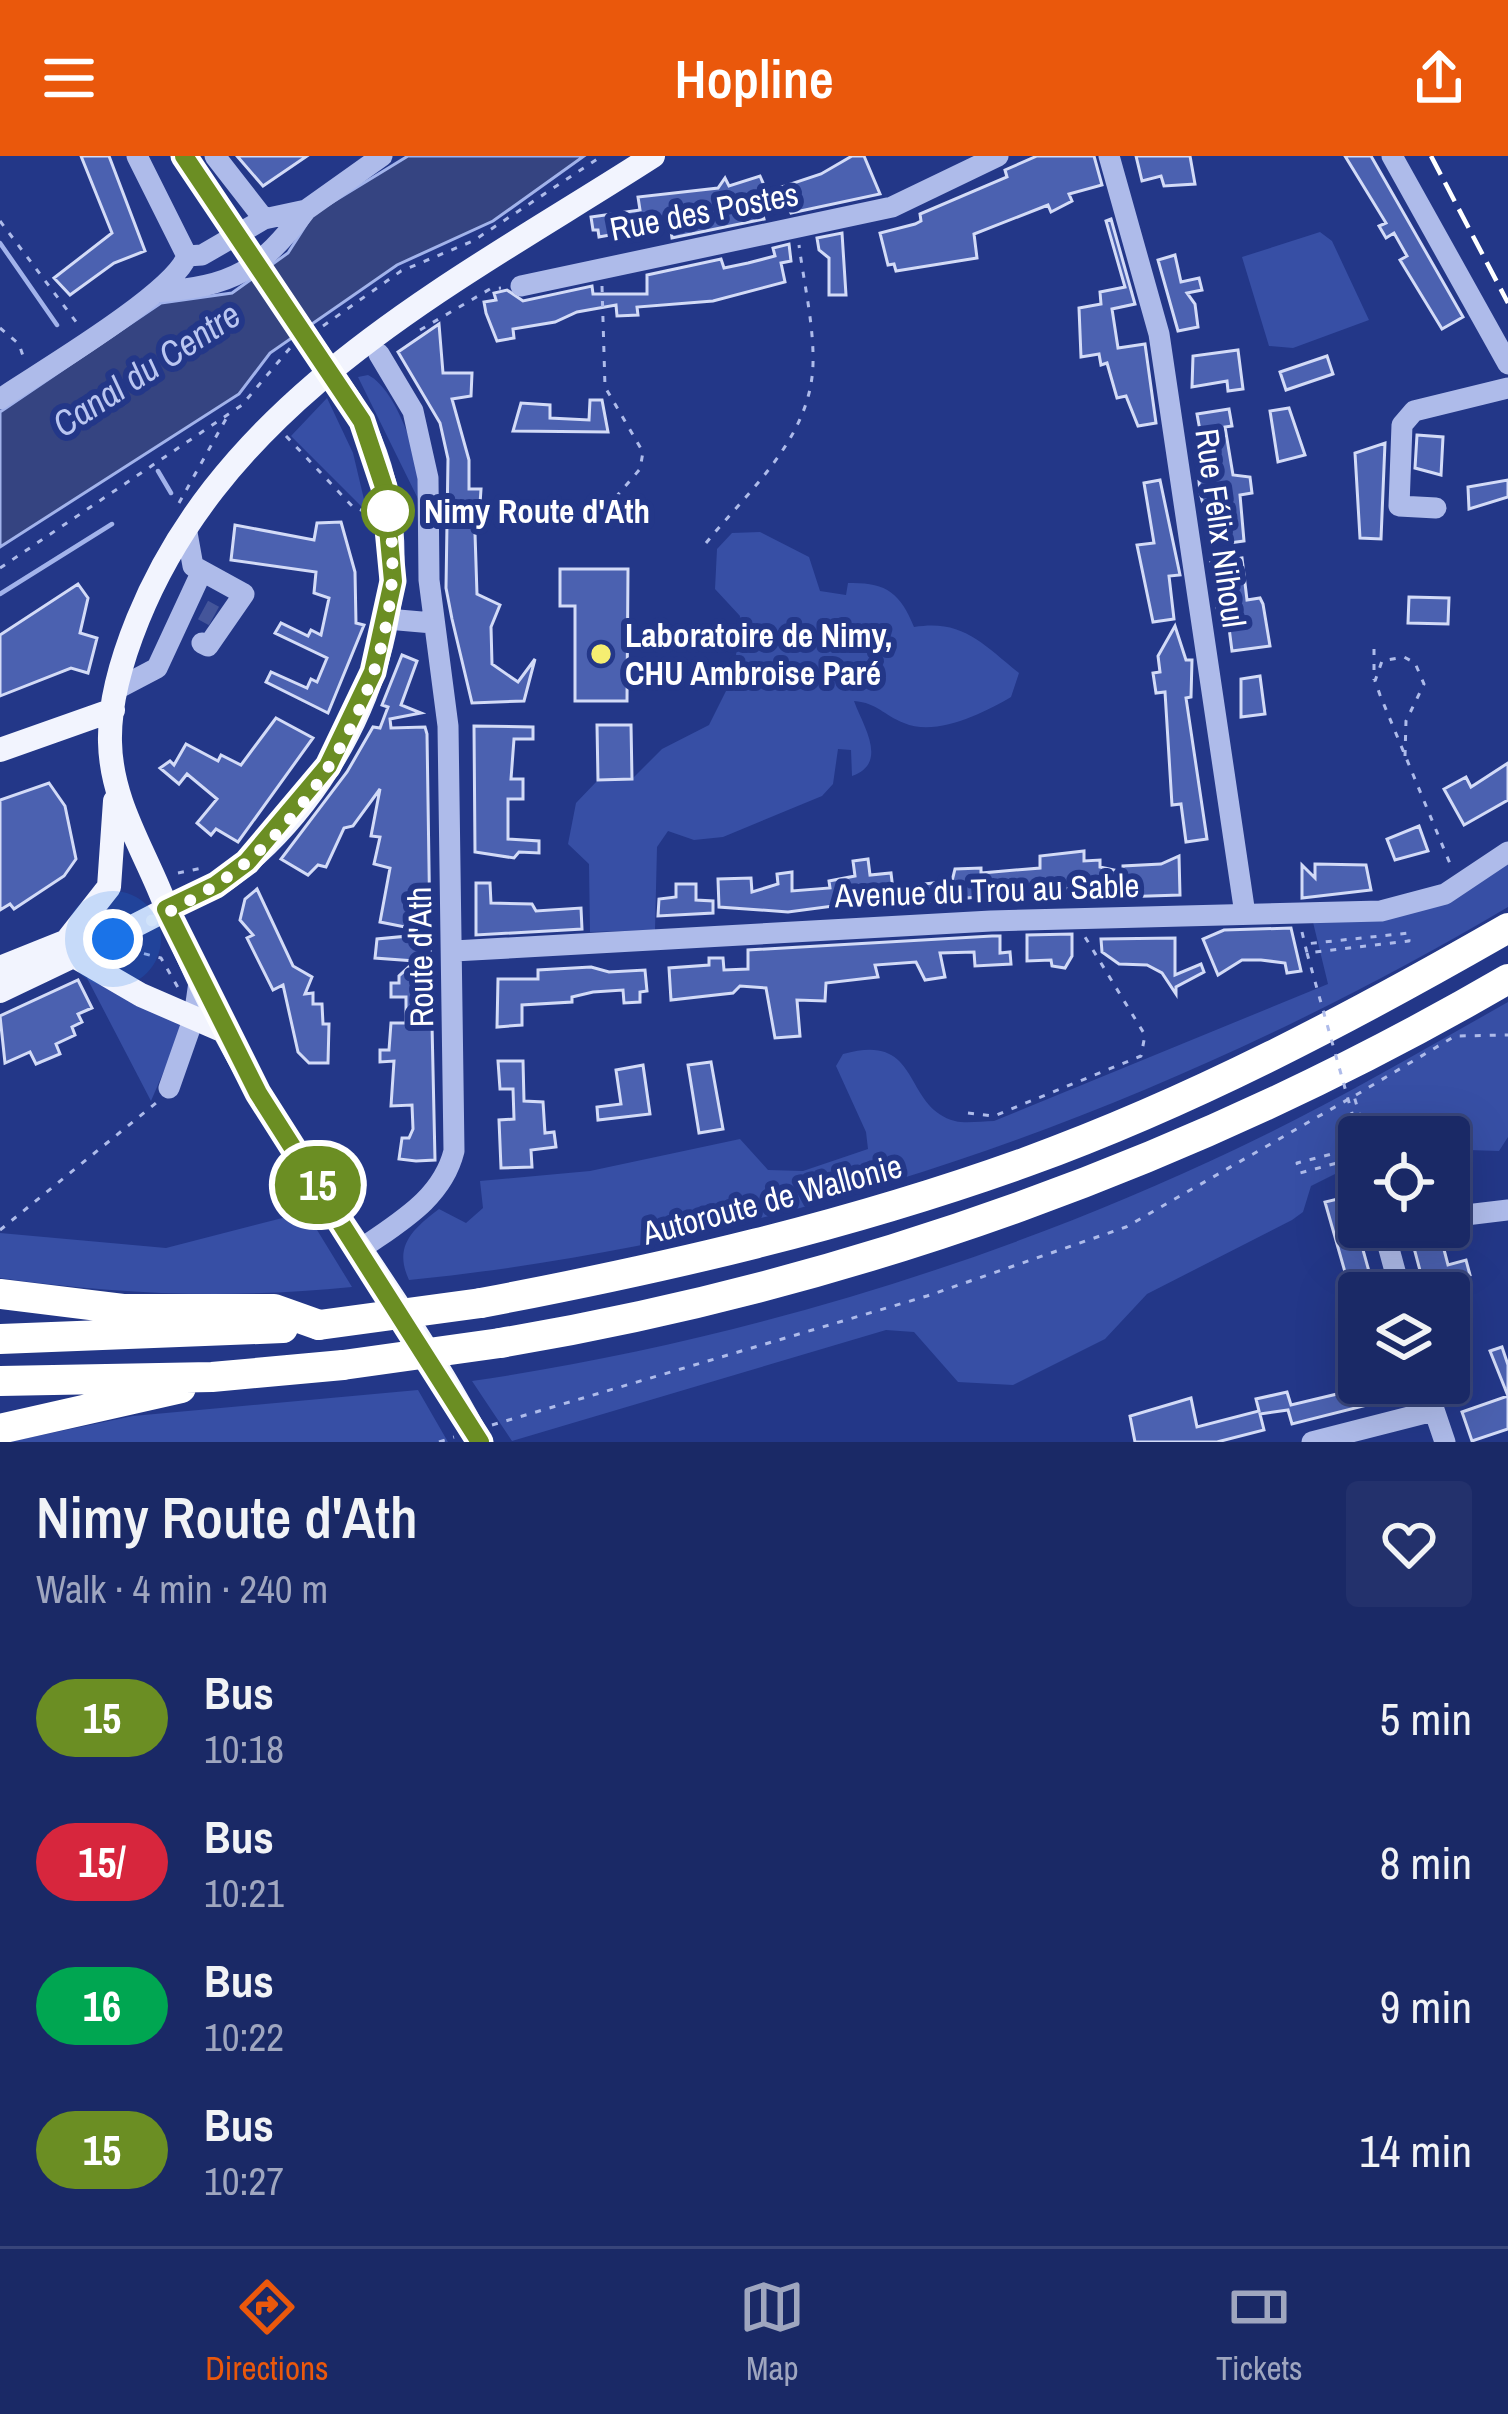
<!DOCTYPE html>
<meta charset="utf-8">
<style>
body{margin:0;font-family:"Archivo Narrow",sans-serif;background:#23316c;color:#f1f3f6;height:100vh;display:flex;flex-direction:column;font-size:45px;white-space:nowrap}
*{box-sizing:border-box;margin:0}
p{font-size:39px;color:#9fa6bf}
.icon{flex:none;width:66px;height:66px;fill:none;stroke:currentColor;stroke-width:2;stroke-linecap:round;stroke-linejoin:round}
.map{position:relative;height:1286px;overflow:hidden}
.sheet{display:flex;flex-direction:column;background:#1a2966;flex:1}
.sheet>*{flex:none}
.badge{padding:0 24px;border-radius:39px;font-size:42px;line-height:78px}
.fabs{position:absolute;left:1338px;top:960px;display:grid;gap:24px}
.fabs a{display:grid;place-items:center;width:132px;height:132px;border-radius:12px;background:#1a2966;box-shadow:0 12px 48px #0002,0 0 0 3px #38457a;font-size:60px}
.you{position:absolute;width:60px;height:60px;margin:-30px;border:9px solid #fff;border-radius:50%;background:#1a73e8;box-shadow:0 0 0 18px #1a73e833}
.map>.badge{position:absolute;translate:-50% -50%;box-shadow:0 0 0 6px #fff}
.round{display:grid;place-items:center;flex:none;width:126px;height:126px;border-radius:12px;background:#23316c}
.headline{display:flex;align-items:center;justify-content:space-between;height:204px;padding:0 36px}
h1{font-size:57px;font-weight:600;line-height:90px}
ul{padding:0;list-style:none}
li{display:flex;align-items:center;gap:36px;height:144px;padding:0 36px}
li div{flex:1}
li b{display:block;font-size:45px}
li em{font-style:normal}
li .badge{min-width:132px;font-weight:700;text-align:center}
header{display:flex;justify-content:space-between;align-items:center;height:156px;padding:0 36px;background:#ea580c;color:#fff;font-size:54px;font-weight:600}
.tabs{display:flex;justify-content:space-around;align-items:center;height:168px;border-top:3px solid #38457a;background:#1a2966;font-size:33px;color:#9fa6bf}
.tabs a{display:grid;justify-items:center;gap:6px}
.tabs .selected{color:#ea580c}
.map>svg:first-child{display:block}
</style>
<header><svg class="icon" aria-label="menu" viewBox="0 0 24 24"><path d="M4 6h16M4 12h16M4 18h16"/></svg>Hopline<svg class="icon" aria-label="share" viewBox="0 0 24 24"><path d="M12 15V3M7 8l5-5 5 5M5 13v7h14v-7"/></svg></header>
<div class="map">
<svg width="1508" height="1286" viewBox="0 0 1508 1286">
<rect width="100%" height="100%" fill="#233788"/>
<path fill="#374fa5" d="M1320 76 1332 85 1369 164 1293 192 1269 190 1242 101Z
M368 219C401 235 426 325 426 359L358 221Z
M327 242 353 297 367 356 291 280Z
M760 376 809 401 820 435 846 439 848 427C885 426 900 436 914 471 962 463 982 487 1019 517L1011 541C984 557 936 581 904 567 883 559 878 547 854 545 863 570 889 607 852 620L851 594 838 593 833 628 822 640 723 681 694 684 668 675 657 691 655 774 590 776 589 708 568 688 576 647 598 624 632 623 662 593 709 569 734 519 740 460 715 433 717 393 732 377Z
M1508 696V751C1173 949 798 1085 409 1124 393 1090 413 1073 439 1053L466 1067 483 1052 480 1025 590 1015 740 983 768 1014 803 1015 868 993 866 976 836 910 843 898C923 875 901 950 955 965 966 968 982 965 994 965L1328 828 1311 758 1406 752Z
M94 819 179 862 181 875 151 945 87 822Z
M1508 846V981L1499 995 1468 994 1456 971 1440 968 1405 981H1359V1006L1311 1030 1303 1056 1292 1064 1147 1138 1105 1183 1013 1229 958 1226 914 1176 886 1174 512 1285 472 1225C732 1187 999 1106 1236 993 1329 949 1418 897 1508 846Z
M306 1056 352 1131C232 1143 119 1139 0 1122V1077L166 1092Z
M418 1234 448 1286H8L133 1260Z"/>
<path fill="#354481" stroke="#a2b3eb" stroke-width="3" d="M408 0H584L493 65 397 109 270 197 239 238 0 391V256L161 147 232 137 288 97 313 58Z"/>
<g fill="none" stroke-linecap="round" stroke-linejoin="round">
<path stroke="#a2b3eb" stroke-width="4.5" d="M0 87 57 169
M158 315 171 337
M0 438 112 368"/>
</g>
<path fill="#4b61b0" stroke="#d3dbf7" stroke-width="3" d="M81 0H109L145 95 114 107 70 139 54 122 112 77Z
M237 0H307L263 30Z
M852 0H864L880 38 791 57 787 49 762 55 764 63 672 82 670 68 599 81 598 74H593L591 61 640 54 638 41 718 32 725 22 729 30 760 20 767 36 821 18Z
M1037 0H1094L1102 29 1069 38 1072 45 1051 56 1048 49 974 78 977 102 896 115 894 108 888 109 880 77 915 68 921 65 920 58 1007 21 1005 14Z
M1136 0H1190L1195 28 1164 30 1161 20 1142 25Z
M1345 0H1371L1463 161 1442 173 1400 104 1407 100 1394 77 1386 82 1379 70 1386 67Z
M1111 63 1135 148 1112 153 1118 192 1145 188 1156 267 1138 270 1126 240 1117 242 1107 207 1101 209 1099 198 1081 201 1079 152 1101 148 1100 136 1125 131 1106 65Z
M842 77 846 139H829V102L819 94 817 82Z
M789 88 791 105 781 107 785 126 713 145 637 151 638 159 617 160 616 149 577 156 555 166 513 173 514 182 497 185 486 157 484 146 496 144 494 137 507 134 523 145 592 130 593 138H647V119L721 103 724 112 748 107 775 100 773 92Z
M1175 99 1181 126 1199 122 1202 134 1187 137 1195 148 1198 171 1178 175 1158 104Z
M439 168 443 217H472L471 240 452 243 469 304V333H481L480 348 474 347 477 438 500 449 491 471 492 508 518 526 535 503 524 545 472 547 452 463 446 432 448 303 440 267 398 196Z
M1238 194 1243 233 1228 235 1227 225 1192 231 1193 200Z
M1327 200 1333 218 1286 234 1280 216Z
M590 244H602L608 276 513 275 521 247 550 249V262L589 264Z
M1289 252 1305 299 1278 306 1270 255Z
M1229 253 1232 270 1225 271 1233 319 1250 321 1252 337 1240 339 1244 385 1229 387 1227 367 1215 368 1214 352 1204 351 1200 337 1199 325 1209 324 1197 258Z
M1417 279 1443 281 1441 319 1415 312Z
M1385 287 1381 383 1360 382 1355 297Z
M1160 324 1180 419 1169 420 1174 463 1153 466 1137 389 1154 387 1144 327Z
M1508 324V341L1469 353 1468 331Z
M341 366 355 416 356 467 364 469 328 557 266 526 271 516 307 532 311 523 317 526 327 502 275 477 281 467 308 480 311 474 321 479 329 442 314 437 316 416 231 404 235 369 314 384 317 367Z
M1242 402 1247 444 1260 442 1263 448 1270 490 1232 495 1228 464 1219 465 1211 406Z
M560 413H628L627 545H575V450H560Z
M78 428 88 442 80 477 97 482 88 517 71 512 0 540V479Z
M1409 441 1449 442 1448 468 1408 467Z
M1175 470 1186 504H1192L1191 541 1186 542 1207 683 1186 686 1181 648 1172 649 1165 536 1156 537 1153 517 1160 516 1158 500Z
M402 499 417 505 401 549 421 557 390 563 391 572 425 571 427 578 430 776 380 766 390 712 374 708 380 681 371 680 380 633 353 670 344 672 326 711 318 709 308 719 281 703 347 616 373 571 380 572 388 551 382 549Z
M1260 520 1265 558 1241 561V523Z
M276 562 313 582 238 686 216 673 211 679 197 667 217 643 187 618 179 628 160 612 170 605 174 609 186 588 218 605 221 599 241 609Z
M597 569H631L632 623 598 624Z
M474 570 533 571V583H514L511 623H523V643H508V683L539 685V697L519 696 514 702 475 696Z
M1508 607V644L1464 669 1444 633 1466 621 1471 631Z
M49 627 65 650 76 703 64 720 14 753 10 748 0 754V644Z
M1419 670 1428 695 1395 704 1387 683Z
M1084 695V705L1100 704V711L1123 716V710L1161 708 1179 700 1180 739 1119 741 1118 730 1085 731 924 746 923 728 952 725 955 713 981 712V717L1040 712V700Z
M868 703 870 719 891 717 894 742 788 756 719 751 718 723 751 722 752 736 778 728 777 718 792 716V735L830 732 829 725 855 720 853 705Z
M1315 708 1366 709 1371 734 1302 742V709L1315 722Z
M476 727H490L491 747 532 748 536 755 581 752 582 773 476 779Z
M676 728H696V744L713 745V757L658 760 659 743 676 741Z
M257 733 293 810 312 821 305 838 313 837V848H322L323 868H329L328 907H309L298 896 283 829 273 834 247 782 253 779 240 764 245 743Z
M1291 772 1301 815 1287 817 1285 807 1261 804H1242L1218 819 1203 783 1224 774Z
M430 778 435 1004 416 1005 399 1003 402 982H409L413 973 412 949 391 950 394 905 380 906V894H389L391 867H406V841H391V827H399V820L415 805 375 802 377 783Z
M1072 778V800L1065 812 1052 810 1051 804 1027 805V779Z
M992 780H1000V797L1010 796 1011 808 975 810 974 796 940 797 945 821 925 824 916 806 875 809 878 821 826 827 825 845 797 844 800 880 775 882 766 832 740 830 733 837 671 844 669 812 709 809V802H723L724 814 748 813V794Z
M1175 782V819L1201 808 1204 816 1176 831V838L1162 817 1147 809 1119 808 1102 796 1101 783Z
M591 811 609 816 645 814 647 835 640 836V846L624 847 623 834 593 836 572 841V846L522 849V869L497 871 498 823H538V814Z
M78 824 92 852 78 858 82 866 72 871 75 879 56 888 60 898 36 908 30 896 5 907 0 860Z
M498 905H523L524 945 543 946 545 977 554 976 556 991 531 994 532 1011 501 1012 499 964 514 963 513 933H500Z
M711 906 723 973 699 977 688 909Z
M643 909 650 958 598 964 597 951 621 948 616 914Z
M1342 1042 1360 1083 1375 1137H1351L1325 1046Z
M1441 1082 1448 1109 1466 1104 1470 1119 1451 1124 1454 1137H1426L1414 1092Z
M1502 1191 1508 1209V1273L1472 1285 1462 1256 1508 1240 1490 1195Z
M1357 1227H1391L1395 1242 1292 1268 1288 1254 1260 1258 1264 1274 1217 1286H1135L1130 1260 1191 1242 1197 1271 1259 1255 1256 1243 1287 1236 1291 1249 1358 1233Z"/>
<g fill="none" stroke-linecap="round" stroke-linejoin="round">
<path stroke="#44559a" stroke-width="21" stroke-dasharray="21 10" stroke-linecap="butt" d="M203 454 214 460"/>
<path stroke="#aebbea" stroke-width="3" stroke-dasharray="6 9" stroke-linecap="butt" d="M0 65 80 171
M602 130 605 231 643 296 640 313 604 355
M323 170 401 115 473 85 602 0
M0 172 19 188 24 203
M420 174 490 133 501 132
M286 280 353 351 369 357
M179 347 227 261
M706 387C749 334 811 282 813 208 814 169 804 128 799 89
M0 412 242 249 290 192
M1374 493V524
M1405 600 1406 565 1424 528 1415 507 1404 501 1382 505 1375 525 1380 539 1451 710
M178 717 207 711
M1302 776 1307 797 1409 785V777L1305 788
M116 803 134 795 161 802 180 835
M1356 939 1455 880 1508 879
M968 957 994 960 1141 900 1145 879 1085 781
M1359 991 1297 1007 1300 1017 1359 1001
M0 1074 156 947
M492 1269 927 1140 1126 1071 1354 940 1366 981
M439 1286 454 1281"/>
<path stroke="#aebbea" stroke-width="21" d="M137 0 187 100
M215 0 264 63
M1109 0 1159 178 1245 758
M1392 0 1508 208
M187 100 202 99 264 63 306 54 382 0
M521 130 892 51 998 0
M156 136C234 130 259 115 306 54
M0 243C40 216 173 138 187 100
M1436 352 1399 350 1402 269 1414 255 1508 232
M186 371 193 410 244 438 208 490 202 487
M387 463 433 467
M117 533 157 512 202 415
M454 795 991 765 1381 755 1445 738 1508 696
M169 932 194 861 199 826
M1449 1061 1508 1054
M1383 1071 1401 1137
M361 1093C399 1066 442 1043 454 995L448 570 429 424 428 322 413 255 379 198
M1425 1227 1445 1286
M1312 1286 1433 1255"/>
<path stroke="#f2f4fe" stroke-width="24" d="M184 0 199 22
M0 594 113 554
M69 782 109 731 115 645
M74 800 141 839 224 875
M0 812 95 774
M0 835C56 808 111 783 165 754 186 742 211 735 230 720 368 615 446 401 350 245
M480 1286C417 1166 332 1058 262 942 221 875 188 804 158 731 138 684 111 640 110 586 109 546 123 500 138 463 230 237 459 125 653 0"/>
<path stroke="#fff" stroke-width="30" d="M0 1138 123 1153H274L319 1169
M481 1147C666 1112 848 1070 1026 1006 1194 945 1353 861 1508 772
M0 1183 283 1172
M500 1187C855 1127 1197 1004 1508 823
M0 1225 212 1221 343 1209
M0 1273 181 1232"/>
<path stroke="#fff" stroke-width="4.5" stroke-dasharray="21 9" stroke-linecap="butt" d="M1431 0 1508 147"/>
<path stroke="#aebbea" stroke-width="3" stroke-dasharray="6 9" stroke-linecap="butt" d="M1307 797 1359 982"/>
<path stroke="#f2f4fe" stroke-width="24" d="M199 22 350 245"/>
<path stroke="#fff" stroke-width="30" d="M319 1169 481 1147
M343 1209 500 1187"/>
</g>
<g fill="none" stroke-linecap="round" stroke-linejoin="round">
<g stroke="#fff" stroke-width="27">
<path id="line" d="M184 0 362 265 384 331 393 425 373 516 328 610 247 706 216 729 166 753 258 937 480 1286"/>
</g>
<use href="#line" stroke="#6b8e23" stroke-width="18"/>
<path stroke="#fff" stroke-width="12" stroke-dasharray="0 21.6" d="M113 783C153 765 209 737 242 710 341 628 411 484 388 355"/>
</g>
<circle fill="#fff" stroke="#6b8e23" stroke-width="6" cx="388" cy="355" r="24"/>
<circle fill="#f5ee71" stroke="#233788" stroke-width="4.5" cx="601" cy="498" r="12"/>
<g text-anchor="middle" stroke-width="12" stroke-linejoin="round" paint-order="stroke">
<g font-size="33" fill="#fff" stroke="#233788">
<text transform="translate(704 55) rotate(-11)" y="12">Rue des Postes</text>
<text transform="translate(1221 372) rotate(82)" y="12">Rue Félix Nihoul</text>
<text transform="translate(987 734) rotate(-2)" y="12">Avenue du Trou au Sable</text>
<text transform="translate(420 801) rotate(-91)" y="12">Route d'Ath</text>
<text transform="translate(772 1043) rotate(-15)" y="12">Autoroute de Wallonie</text>
</g>
<g font-size="33" font-weight="bold" fill="#fff" stroke="#233788" text-anchor="start">
<text x="424" y="367">Nimy Route d'Ath</text>
</g>
<g font-size="33" font-weight="bold" fill="#fff" stroke="#233788" text-anchor="start">
<text x="625" y="491">Laboratoire de Nimy,<tspan x="625" dy="38">CHU Ambroise Paré</tspan></text>
</g>
<g font-size="36" font-style="italic" fill="#bac6f1" stroke="#233788">
<text transform="translate(146 213) rotate(-33)" y="13">Canal du Centre</text>
</g>
</g>
</svg>
<div class="fabs">
<a><svg class="icon" aria-label="locate" viewBox="0 0 24 24"><circle cx="12" cy="12" r="6"/><path d="M12 2v4M12 18v4M2 12h4M18 12h4"/></svg></a>
<a><svg class="icon" aria-label="layers" viewBox="0 0 24 24"><path d="M12 4l9 5-9 5-9-5zM3 14l9 5 9-5"/></svg></a>
</div>
<div class="you" style="left:113px;top:783px"></div>
<b class="badge" style="left:318px;top:1029px;background:#6b8e23;color:#fff">15</b>
</div>
<section class="sheet">
<div class="headline"><div><h1>Nimy Route d'Ath</h1><p>Walk · 4 min · 240 m</p></div><a class="round"><svg class="icon" aria-label="heart" viewBox="0 0 24 24"><path d="M12 20l-8-8c-3-5 5-10 8-4 3-6 11-1 8 4z"/></svg></a></div>
<ul>
<li><span class="badge" style="background:#6b8e23;color:#fff">15</span><div><b>Bus</b><p>10:18</p></div><em>5 min</em></li>
<li><span class="badge" style="background:#d7263d;color:#fff">15/</span><div><b>Bus</b><p>10:21</p></div><em>8 min</em></li>
<li><span class="badge" style="background:#00a651;color:#fff">16</span><div><b>Bus</b><p>10:22</p></div><em>9 min</em></li>
<li><span class="badge" style="background:#6b8e23;color:#fff">15</span><div><b>Bus</b><p>10:27</p></div><em>14 min</em></li>
</ul>
</section>
<nav class="tabs">
<a class="selected"><svg class="icon" aria-label="directions" viewBox="0 0 24 24"><path d="M12 3l9 9-9 9-9-9zM9 14v-3h6M13 9l2 2-2 2"/></svg>Directions</a>
<a><svg class="icon" aria-label="map" viewBox="0 0 24 24"><path d="M3 6l6-2 6 2 6-2v14l-6 2-6-2-6 2zM9 4v14M15 6v14"/></svg>Map</a>
<a><svg class="icon" aria-label="tickets" viewBox="0 0 24 24"><path d="M3 7h18v10H3zM15 7v10"/></svg>Tickets</a>
</nav>
